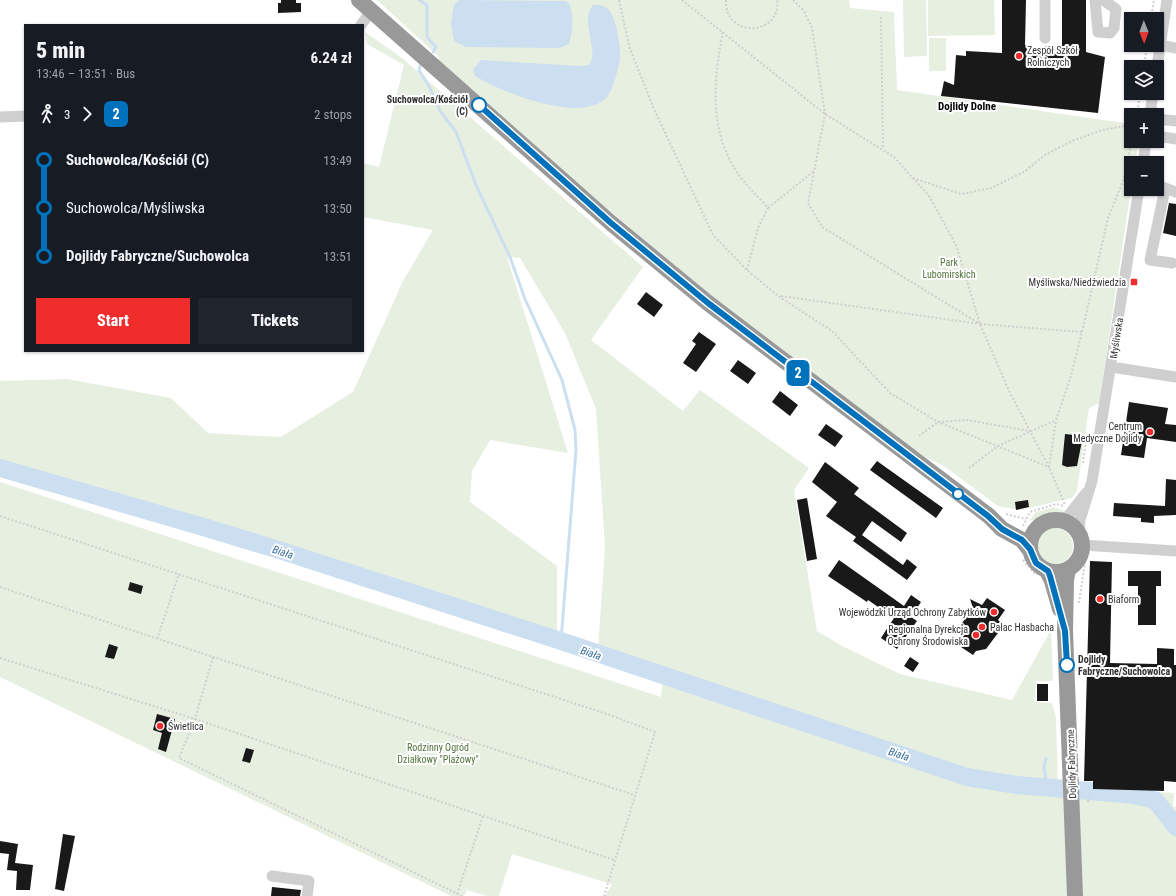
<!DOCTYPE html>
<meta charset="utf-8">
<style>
body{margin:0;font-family:"Roboto Condensed",sans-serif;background:#20242c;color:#f1f3f6;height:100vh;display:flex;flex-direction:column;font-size:15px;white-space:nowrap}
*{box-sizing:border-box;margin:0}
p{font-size:13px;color:#9ea1a6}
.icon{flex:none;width:22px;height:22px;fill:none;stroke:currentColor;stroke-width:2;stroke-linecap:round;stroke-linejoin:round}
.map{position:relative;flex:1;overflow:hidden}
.drawer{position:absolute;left:24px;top:24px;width:340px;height:328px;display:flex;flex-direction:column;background:#171b24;border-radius:0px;box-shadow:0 1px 3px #0004}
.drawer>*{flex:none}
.badge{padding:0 8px;border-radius:6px;font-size:14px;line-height:26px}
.needle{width:26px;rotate:179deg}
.fabs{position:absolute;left:1124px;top:12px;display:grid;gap:8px}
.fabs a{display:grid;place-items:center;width:40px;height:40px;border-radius:0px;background:#171b24;box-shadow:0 1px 3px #0004;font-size:20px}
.map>.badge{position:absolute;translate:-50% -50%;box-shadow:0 0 0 2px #fff}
.legs{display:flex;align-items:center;gap:6px;height:44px;padding:0 12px;font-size:13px}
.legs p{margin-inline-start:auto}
.head{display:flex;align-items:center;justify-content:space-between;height:68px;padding:0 12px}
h1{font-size:22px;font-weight:800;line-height:30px}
.primary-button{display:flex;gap:8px;margin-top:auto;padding:8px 12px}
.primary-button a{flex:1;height:46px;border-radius:0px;background:#f12c2c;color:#fff;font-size:16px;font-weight:800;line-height:46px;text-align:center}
.primary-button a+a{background:#20242c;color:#f1f3f6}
ul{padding:0 12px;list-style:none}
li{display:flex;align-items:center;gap:14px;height:48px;font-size:15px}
li i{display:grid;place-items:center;width:6px;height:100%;margin:0 5px;background:currentColor}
li i::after{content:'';width:10px;height:10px;margin:-5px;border:3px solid;border-radius:50%;background:#171b24}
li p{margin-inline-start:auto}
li:first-child i{background:linear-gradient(#0000 50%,currentColor 0)}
li:last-child i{background:linear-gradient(currentColor 50%,#0000 0)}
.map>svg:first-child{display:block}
</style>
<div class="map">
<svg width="1176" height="896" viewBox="0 0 1176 896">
<rect width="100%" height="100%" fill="#fff"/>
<path fill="#e7efe0" d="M377 0H849L850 8 894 12 897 90 1131 124V141H1139L1135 163H1131V189L1099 403 1089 408 1077 490 1072 498 1019 510 998 506 944 466 925 457 916 450 914 453 711 297 540 151 438 60 439 57Z
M903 0H926L927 56 904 57Z
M928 0H994L995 35 928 36Z
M365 32 402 58 643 267 591 340 683 411 700 390 809 468 794 490 817 631 844 647 900 674 1012 700 1051 630 1053 681H1036L1035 702 1052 703 1056 717 1058 786 1174 793 1173 807H1176V896H605L612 884 512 854 499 896H487L467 890 464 896H451L0 677V482L661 697 664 671 598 650 605 547 596 409 565 333 520 258 507 257 568 453 490 440 472 471 470 502 557 566V639L0 460V381L67 379 171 398 208 433 281 437 353 392 403 281 433 230 363 217V163L379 167 404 65 367 44Z
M929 38H946V71H929Z
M1054 507 1064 511 1061 514 1029 521 1036 512Z
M1037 546a18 18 0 1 1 36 0a18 18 0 1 1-36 0Z"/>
<path fill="#ccdff0" d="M459 0 565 1 569 3C574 14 573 32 569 44L560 48 466 47 454 41 451 24 454 5Z
M593 5C600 5 604 5 609 10 616 18 621 47 620 57 620 66 612 91 607 97 582 125 501 92 475 76L473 70 481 60 579 66 589 65C600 51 579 22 593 5Z"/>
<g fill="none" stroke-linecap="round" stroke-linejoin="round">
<path stroke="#ccdff0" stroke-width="3" d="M419 0 427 5V37L436 47 433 52
M420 66 419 70 430 88 440 111 456 132 476 185 510 257 525 299 562 380 575 430 576 450 561 641
M1046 758 1044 767 1047 788"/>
<path stroke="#ccdff0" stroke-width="18" d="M0 468 207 528 279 550 561 641 967 777 1017 785 1125 794 1148 798 1156 801 1176 827"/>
</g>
<path fill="#191919" d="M281 0H296V3H301V12L278 13V3H281Z
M1002 0H1026L1025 45 1044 49V46L1062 47V0H1086V52L1105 57 1098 113 941 96 944 81 954 85 956 55 966 56V51L1002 53Z
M1169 203 1176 204V236L1163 233Z
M646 292 663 305 654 317 637 304Z
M699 332 716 344 696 372 683 363 696 344 692 341Z
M738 360 756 373 748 384 730 371Z
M780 391 798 405 790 416 772 402Z
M1129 402 1168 408 1165 424 1176 425V442L1147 438 1144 458 1121 455Z
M826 424 843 436 835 447 818 435Z
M1065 434 1083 436 1077 466 1067 467 1062 465Z
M877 461 943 508 936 518 870 470Z
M825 462 859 488 854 494 907 533 901 542 872 521 862 535 903 565 907 559 917 567 907 580 853 541 856 537 826 516 837 502 812 482Z
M1166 479 1176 480V515L1154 516V523L1141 522V518L1113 516 1114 503 1165 506Z
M807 498 817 559 807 561 797 500Z
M1028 500 1029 507 1016 510 1015 502Z
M839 560 904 606 911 595 921 602 911 617 917 621 897 649 881 638 894 618 868 600 867 602 828 576Z
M1090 561 1112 562 1110 663 1157 664V648L1174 649V665H1176V782L1164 781V791L1093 789V781H1084Z
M1128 571H1161V586H1156V625H1138V586H1128Z
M130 582 143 586 141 594 128 590Z
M987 598 1005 610 998 620 1004 625 986 649 976 651 973 655 955 643 964 629 960 626 973 608 970 599 982 605Z
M109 644 118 647 114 659 105 657Z
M910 657 919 663 913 672 904 666Z
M1037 684H1048V701H1037Z
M157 714 175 719 166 752 158 749 162 733 153 730Z
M246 748 254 750 250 763 242 761Z
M63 834 75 836 64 891 55 889Z
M0 841 18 844 15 863 33 865 30 890H16L17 871 7 870 9 854 0 853Z
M272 887 301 890 300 896H271Z"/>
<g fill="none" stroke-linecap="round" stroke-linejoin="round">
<path stroke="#cfcfcf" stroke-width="2" stroke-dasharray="2 2" stroke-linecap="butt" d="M619 0 630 49 654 109 713 235 747 270 778 296 832 331 890 393 938 422 1049 467 1056 420 1070 379 1082 332 1108 218 1123 181 1132 141
M682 0 825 114 894 157 929 196 956 245 980 324 1010 393 1049 467 1065 505
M726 0C724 39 782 36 777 0
M881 17 883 149
M1151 19 1154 0
M723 32C714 77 709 125 733 166 741 181 757 195 768 208L758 228 747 270
M1144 67 1147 45
M1137 115 1140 93
M913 178 961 194 991 188 1024 172 1045 155 1072 141 1102 130 1131 125
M768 208 814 171
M781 296 980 324 822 227 808 203 825 114 812 28 804 11 793 0
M980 324 1082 332
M919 436 938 422 967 420 1030 431
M1083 463 1087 434
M969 468 998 446 1056 420
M1006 514 1026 519
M0 516 610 715 655 732 604 896
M1023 526 1030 512 1056 504 1064 506
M1023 560 1035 574
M0 587 634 795
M1079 603 1086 556
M157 639 179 574
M213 657 195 719 179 758 462 896
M0 658 195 719 614 860
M1088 802 1089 797
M457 894 483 816"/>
<path stroke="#cfcfcf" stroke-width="11" d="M1045 0V38
M1095 0 1098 32 1110 33 1114 28 1116 9 1103 0
M361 25 372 10
M1160 45 1176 48
M1157 67 1167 0
M1150 115 1153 93
M0 117 25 116
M1157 119 1176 121
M1157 136 1176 139
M1143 163 1146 141
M1157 185 1176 192
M1165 189 1150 260 1172 263
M1111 367 1176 377
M1061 520 1068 516 1087 492
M1079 533 1080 520 1092 481 1139 189
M1082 545 1176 551
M272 876 309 881 307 896"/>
<path stroke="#999" stroke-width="16" d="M359 0 611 223 708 303 989 516 1002 529 1022 540 1029 549
M1030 546a26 26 0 1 1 52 0a26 26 0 1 1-52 0Z
M1068 569 1066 580 1065 631 1075 896
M1047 571 1052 581 1060 609"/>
</g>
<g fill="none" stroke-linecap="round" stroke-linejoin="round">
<g stroke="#fff" stroke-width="9">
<path id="line-1" d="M479 105 611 223 708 303 988 516 1002 529 1022 540 1030 549 1036 563 1048 571 1050 576 1065 631 1067 665"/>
</g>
<use href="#line-1" stroke="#0072bc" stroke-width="6"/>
</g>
<g fill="#f12c2c" stroke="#fff" stroke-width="1.5">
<circle cx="1019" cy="56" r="4"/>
<rect x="1130" y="278" width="8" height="8" rx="2"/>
<circle cx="1150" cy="432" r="4"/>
<circle cx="1100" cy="599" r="4"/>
<circle cx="994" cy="612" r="4"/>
<circle cx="982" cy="627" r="4"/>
<circle cx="976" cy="635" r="4"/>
<circle cx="160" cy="726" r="4"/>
</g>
<g fill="#fff" stroke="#0072bc" stroke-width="2">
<circle cx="479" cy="105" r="7"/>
<circle cx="958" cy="494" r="5"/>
<circle cx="1067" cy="665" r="7"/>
</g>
<g text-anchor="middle" stroke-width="4" stroke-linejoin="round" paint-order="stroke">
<g font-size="10" fill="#323232" stroke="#fff" text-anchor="start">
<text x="1027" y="54">Zespół Szkół<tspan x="1027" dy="12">Rolniczych</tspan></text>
<text x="1126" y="286" text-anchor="end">Myśliwska/Niedźwiedzia</text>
<text x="1142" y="430" text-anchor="end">Centrum<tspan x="1142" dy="12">Medyczne Dojlidy</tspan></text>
<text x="1108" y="603">Biaform</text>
<text x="986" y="616" text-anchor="end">Wojewódzki Urząd Ochrony Zabytków</text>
<text x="990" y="631">Pałac Hasbacha</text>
<text x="968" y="633" text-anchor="end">Regionalna Dyrekcja<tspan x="968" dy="12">Ochrony Środowiska</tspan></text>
<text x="168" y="730">Świetlica</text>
</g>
<g font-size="10" font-weight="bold" fill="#323232" stroke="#fff" text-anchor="end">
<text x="468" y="103">Suchowolca/Kościół<tspan x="468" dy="12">(C)</tspan></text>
<text x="1078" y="663" text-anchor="start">Dojlidy<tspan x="1078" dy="12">Fabryczne/Suchowolca</tspan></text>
</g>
<g font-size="10" fill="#51723b" stroke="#fff">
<text x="949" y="266">Park<tspan x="949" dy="12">Lubomirskich</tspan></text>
<text x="438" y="751">Rodzinny Ogród<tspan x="438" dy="12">Działkowy "Plażowy"</tspan></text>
</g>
<g font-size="10" fill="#323232" stroke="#fff">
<text transform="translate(1116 338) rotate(-81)" y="4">Myśliwska</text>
<text transform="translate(1071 764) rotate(-92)" y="4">Dojlidy Fabryczne</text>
</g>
<g font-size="11" font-weight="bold" fill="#000" stroke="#fff">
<text x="967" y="110">Dojlidy Dolne</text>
</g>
<g font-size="11" font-style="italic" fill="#396e9b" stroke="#fff">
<text transform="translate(283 552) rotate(18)" y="4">Biała</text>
<text transform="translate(591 653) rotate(18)" y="4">Biała</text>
<text transform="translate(899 754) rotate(18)" y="4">Biała</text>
</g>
</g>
</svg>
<div class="fabs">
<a><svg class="needle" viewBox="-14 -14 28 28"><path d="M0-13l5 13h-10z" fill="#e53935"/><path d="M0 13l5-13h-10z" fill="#9ea1a6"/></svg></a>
<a><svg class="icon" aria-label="layers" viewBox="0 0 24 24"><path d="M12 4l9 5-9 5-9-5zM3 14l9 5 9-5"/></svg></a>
<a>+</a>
<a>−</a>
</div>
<b class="badge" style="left:798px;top:373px;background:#0072bc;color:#fff">2</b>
<section class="drawer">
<div class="head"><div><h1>5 min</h1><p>13:46 – 13:51 · Bus</p></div><b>6.24 zł</b></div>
<div class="legs"><svg class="icon" aria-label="walk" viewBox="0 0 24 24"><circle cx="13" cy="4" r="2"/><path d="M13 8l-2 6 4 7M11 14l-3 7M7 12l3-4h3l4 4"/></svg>3<svg class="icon" aria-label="forward" viewBox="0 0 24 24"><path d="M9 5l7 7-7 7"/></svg><b class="badge" style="background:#0072bc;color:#fff">2</b><p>2 stops</p></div>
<ul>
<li><i style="color:#0072bc"></i><b>Suchowolca/Kościół (C)</b><p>13:49</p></li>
<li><i style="color:#0072bc"></i><span>Suchowolca/Myśliwska</span><p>13:50</p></li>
<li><i style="color:#0072bc"></i><b>Dojlidy Fabryczne/Suchowolca</b><p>13:51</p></li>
</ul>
<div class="primary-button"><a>Start</a><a>Tickets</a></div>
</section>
</div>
